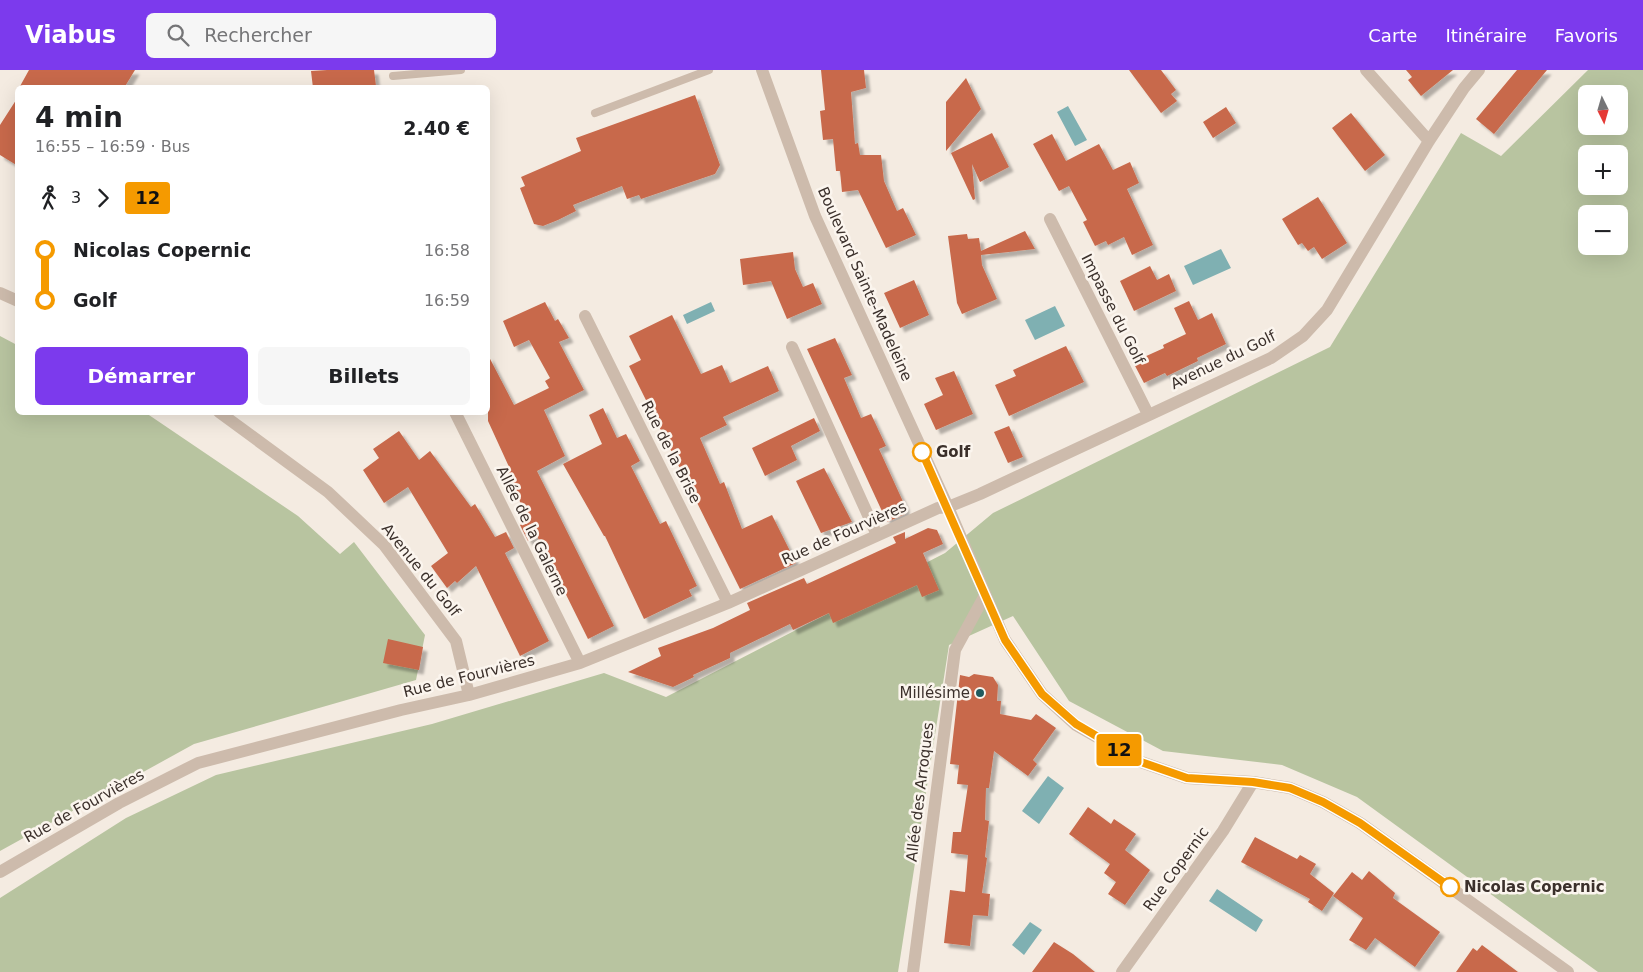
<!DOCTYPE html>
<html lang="fr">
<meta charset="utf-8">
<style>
body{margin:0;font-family:"DejaVu Sans",sans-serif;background:#f6f6f6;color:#202124;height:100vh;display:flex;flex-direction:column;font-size:19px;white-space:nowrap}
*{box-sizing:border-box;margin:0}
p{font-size:16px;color:#757577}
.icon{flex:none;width:28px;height:28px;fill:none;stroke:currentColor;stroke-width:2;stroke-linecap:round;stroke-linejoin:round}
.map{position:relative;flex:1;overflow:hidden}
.side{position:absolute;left:15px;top:15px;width:475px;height:330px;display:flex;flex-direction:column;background:#fff;border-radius:8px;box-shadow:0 5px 20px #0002}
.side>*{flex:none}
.badge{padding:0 10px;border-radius:4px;font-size:18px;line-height:32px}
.needle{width:32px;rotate:175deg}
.buttons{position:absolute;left:1578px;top:15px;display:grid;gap:10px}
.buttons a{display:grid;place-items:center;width:50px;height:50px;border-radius:8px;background:#fff;box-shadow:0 5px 20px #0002;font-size:25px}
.map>.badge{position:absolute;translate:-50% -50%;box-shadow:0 0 0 2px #fff}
.legs{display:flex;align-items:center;gap:8px;height:55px;padding:0 20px;font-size:16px}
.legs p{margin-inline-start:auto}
.headline{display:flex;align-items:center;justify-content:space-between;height:85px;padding:0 20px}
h1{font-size:28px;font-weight:700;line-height:38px}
.cta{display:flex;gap:10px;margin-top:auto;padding:10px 20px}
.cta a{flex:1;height:58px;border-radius:8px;background:#7c3aed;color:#fff;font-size:20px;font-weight:700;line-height:58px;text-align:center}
.cta a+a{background:#f6f6f6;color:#202124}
ul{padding:0 20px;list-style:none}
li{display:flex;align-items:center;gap:18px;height:50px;font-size:19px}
li i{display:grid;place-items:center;width:8px;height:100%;margin:0 6px;background:currentColor}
li i::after{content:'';width:12px;height:12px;margin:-6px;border:4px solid;border-radius:50%;background:#fff}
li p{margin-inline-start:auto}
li:first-child i{background:linear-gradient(#0000 50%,currentColor 0)}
li:last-child i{background:linear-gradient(currentColor 50%,#0000 0)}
header{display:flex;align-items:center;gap:30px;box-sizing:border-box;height:70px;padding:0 25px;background:#7c3aed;color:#fff}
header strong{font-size:24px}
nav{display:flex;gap:28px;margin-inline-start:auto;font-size:18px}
.search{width:350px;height:45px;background:#f6f6f6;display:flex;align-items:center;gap:12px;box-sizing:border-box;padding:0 18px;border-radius:8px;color:#757577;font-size:19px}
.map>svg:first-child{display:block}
</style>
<header>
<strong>Viabus</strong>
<div class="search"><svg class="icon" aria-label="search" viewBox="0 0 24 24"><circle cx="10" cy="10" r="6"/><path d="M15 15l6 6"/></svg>Rechercher</div>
<nav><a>Carte</a><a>Itinéraire</a><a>Favoris</a></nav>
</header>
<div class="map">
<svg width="1643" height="902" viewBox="0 0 1643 902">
<defs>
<filter id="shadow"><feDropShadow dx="4.5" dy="4.5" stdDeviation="1" flood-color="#0004"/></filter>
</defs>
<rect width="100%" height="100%" fill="#f4ebe1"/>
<path fill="#b8c4a0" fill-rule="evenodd" d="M1588 0H1643V902H1598L1357 727 1282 695 1163 681 1069 631 1013 546 949 575 898 902H0V828L126 748 216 705 432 654 604 603 666 627 945 483 993 443 1330 277 1461 63 1501 86ZM1586 24H1619V56H1586ZM1586 84H1619V116H1586ZM1586 144H1619V176H1586Z
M0 266 17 275 18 342 146 343 298 446 340 484 354 472 425 565 416 610 194 674 0 781Z"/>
<path fill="#7fb0b2" d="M1068 36 1087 70 1075 76 1057 42Z
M1221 179 1231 198 1193 215 1184 196Z
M711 232 715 241 687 254 683 245Z
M1055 236 1065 256 1035 270 1025 250Z
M1048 706 1064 718 1039 754 1022 741Z
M1217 819 1263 850 1256 862 1209 831Z
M1030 852 1042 860 1024 885 1012 875Z"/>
<path fill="#c8694b" filter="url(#shadow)" d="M29 0H135L124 18H19Z
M327 0H374L376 16 313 18 311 1Z
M821 0H864L866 18 851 22 855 74 858 73 860 85H881L884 111 897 141 903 138 916 165 886 178 858 120 842 122 840 101H836L833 69 823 70 820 41 825 40Z
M1129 0H1161L1176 20 1171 24 1177 31 1161 43Z
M1406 0H1453L1421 26 1408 10 1412 7Z
M1517 0H1547L1494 64 1476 49Z
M966 8 981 39 946 81V32Z
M695 25 720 95 715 104 641 129 639 125 627 129 622 116 573 135 576 141 558 150 543 156 534 154 520 118 525 116 521 107 581 81 576 68Z
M18 27V96L0 85V55Z
M1226 37 1236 53 1213 68 1203 52Z
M1351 43 1385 85 1365 101 1332 58Z
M992 63 1009 97 980 112 972 94 975 129 973 130 951 83Z
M1052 64 1066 91 1099 74 1113 100 1130 92 1139 113 1127 119 1153 175 1132 185 1124 167 1108 175 1106 171 1095 176 1083 152 1087 150 1069 116 1059 121 1033 74Z
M1318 127 1347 173 1322 189 1314 177 1308 181 1302 173 1298 175 1282 149Z
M1025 161 1035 179 981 185 982 195 997 229 962 244 957 233 948 166 967 164 968 169 979 168 981 181Z
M793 182 795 199 803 217 813 213 822 234 787 249 771 211 743 215 740 189Z
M1150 196 1157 210 1169 204 1176 221 1134 241 1120 211Z
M914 210 929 245 900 258 884 223Z
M1189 231 1198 250 1212 243 1226 274 1197 288 1198 291 1167 306 1165 303 1144 313 1133 292 1164 278 1163 275 1186 264 1174 238Z
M545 232 555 251 558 249 569 268 559 272 584 320 544 340 565 386 537 401 614 556 588 569 537 466 528 471 520 455 529 450 505 401 510 399 488 351V285L514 335 549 318 545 311 550 308 529 270 514 277 503 251Z
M672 245 701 304 722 295 730 313 768 296 779 321 723 347 727 355 700 368 720 414 724 412 742 459 772 445 796 493 740 519 629 296 641 290 629 266Z
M835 268 852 305 844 308 861 348 871 344 886 376 879 379 905 436V444L887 452 807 279Z
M1066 276 1084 312 1009 346 995 315 1016 306 1013 300Z
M954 301 973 344 936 360 924 334 943 325 935 308Z
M603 338 617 368 626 364 640 391 631 396 660 454 666 451 697 516 689 520 692 526 644 549 605 466H604L563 394 602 374 589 345Z
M814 348 820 361 791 376 797 390 765 406 752 378Z
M1009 356 1023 387 1008 393 994 362Z
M399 361 419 390 430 381 471 437 475 434 495 467 506 462 514 478 505 483 549 571 520 586 476 496 457 513 455 511 447 518 431 496 448 483 408 417 384 433 363 400 379 388 373 379Z
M824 398 852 452 821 463 796 411Z
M928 458 937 460 943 474 923 483 939 520 922 527 917 515 833 553 829 543 793 560 790 554 730 583V588L693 605 694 607 673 617 628 602 661 586 658 578 713 558 750 540 747 533 804 508 807 514 896 473 893 467 905 462V469Z
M388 569 423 577 419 600 383 593Z
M974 604 993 607 998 615 997 631H1001L1000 644 1031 650 1036 644 1056 658 1033 690 1037 694 1028 706 994 681 989 718H986L985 750 989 751 985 787 987 788 982 823 990 824 988 846 973 845 970 876 944 873 950 820 965 822 968 785 951 783 953 762H961L968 715 957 714 959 695 950 694 960 605 969 607Z
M1088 737 1111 754 1114 749 1136 764 1125 780 1150 800 1125 835 1108 824 1116 812 1104 803 1110 794 1069 764Z
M1255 767 1297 789 1300 785 1316 794 1310 804 1334 823 1322 841 1308 832 1310 829 1241 792Z
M1369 801 1395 823 1393 828 1440 862 1415 897 1375 868 1366 880 1349 870 1363 848 1333 826 1352 802 1362 810Z
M1054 872 1073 884 1095 902H1032Z
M1482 875 1518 902H1456L1473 878 1477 881Z"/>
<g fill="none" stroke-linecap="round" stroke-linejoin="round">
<path stroke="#cdbbac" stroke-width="8" d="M393 6 461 0
M595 43 709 0"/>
<path stroke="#cdbbac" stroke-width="12" d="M1366 0 1429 71
M1050 149 1148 344
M0 223 18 231
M585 246 728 533
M792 277 877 465
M219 342 328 422 384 475 456 571 469 625
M455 342 580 593
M0 802 119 733 198 693 401 640 469 625 580 593 728 533 938 438 948 437 980 424 1271 288 1303 266 1327 240 1429 71 1464 18 1479 0
M913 902 955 580 985 525
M1122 902 1223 761 1253 712"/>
<path stroke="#cdbbac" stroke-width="12" d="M762 0 815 146 948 437 1005 570 1042 624 1076 655 1141 692 1187 708 1253 712 1290 718 1323 732 1360 753 1568 902"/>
</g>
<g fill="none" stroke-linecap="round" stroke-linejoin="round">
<g stroke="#fff" stroke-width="11">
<path id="line-1" d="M922 382 1005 570 1042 624 1076 654 1141 692 1187 708 1253 712 1290 718 1323 732 1360 753 1450 817"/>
</g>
<use href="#line-1" stroke="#f59a00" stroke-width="8"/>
</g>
<g fill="#fff" stroke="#f59a00" stroke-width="2.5">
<circle cx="922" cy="382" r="9"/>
<circle cx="1450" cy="817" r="9"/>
</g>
<circle fill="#1f5a5e" stroke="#fbf5ee" stroke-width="2" cx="980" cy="623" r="5"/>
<g text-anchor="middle" stroke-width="5" stroke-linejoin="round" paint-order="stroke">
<g font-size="15" fill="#3b302b" stroke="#fbf5ee">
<text transform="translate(865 214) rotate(66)" y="5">Boulevard Sainte-Madeleine</text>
<text transform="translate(1113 239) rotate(63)" y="5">Impasse du Golf</text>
<text transform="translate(1223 290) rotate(-26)" y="5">Avenue du Golf</text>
<text transform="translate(671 382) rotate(63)" y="5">Rue de la Brise</text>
<text transform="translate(532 461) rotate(64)" y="5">Allée de la Galerne</text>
<text transform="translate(844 463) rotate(-24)" y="5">Rue de Fourvières</text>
<text transform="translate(421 500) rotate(51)" y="5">Avenue du Golf</text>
<text transform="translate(469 606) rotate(-14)" y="5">Rue de Fourvières</text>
<text transform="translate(920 722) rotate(-83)" y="5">Allée des Arroques</text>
<text transform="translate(84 736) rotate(-29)" y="5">Rue de Fourvières</text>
<text transform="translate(1176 799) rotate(-54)" y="5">Rue Copernic</text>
</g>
<g font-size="15" font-weight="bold" fill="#3b302b" stroke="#fbf5ee" text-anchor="start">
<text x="936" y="387">Golf</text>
<text x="1464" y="822">Nicolas Copernic</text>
</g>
<g font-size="15" fill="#3b302b" stroke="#fbf5ee" text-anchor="end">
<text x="970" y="628">Millésime</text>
</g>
</g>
</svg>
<div class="buttons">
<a><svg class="needle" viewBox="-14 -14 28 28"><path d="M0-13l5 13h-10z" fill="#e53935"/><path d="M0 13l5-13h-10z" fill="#757577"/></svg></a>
<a>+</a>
<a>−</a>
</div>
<b class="badge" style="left:1119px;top:680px;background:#f59a00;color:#111">12</b>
<section class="side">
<div class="headline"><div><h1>4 min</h1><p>16:55 – 16:59 · Bus</p></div><b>2.40 €</b></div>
<div class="legs"><svg class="icon" aria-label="walk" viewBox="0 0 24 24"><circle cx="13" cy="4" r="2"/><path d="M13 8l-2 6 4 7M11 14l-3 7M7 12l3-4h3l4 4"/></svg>3<svg class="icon" aria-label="forward" viewBox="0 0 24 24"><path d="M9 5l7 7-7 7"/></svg><b class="badge" style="background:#f59a00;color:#111">12</b></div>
<ul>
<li><i style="color:#f59a00"></i><b>Nicolas Copernic</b><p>16:58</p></li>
<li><i style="color:#f59a00"></i><b>Golf</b><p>16:59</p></li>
</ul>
<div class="cta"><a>Démarrer</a><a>Billets</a></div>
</section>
</div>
